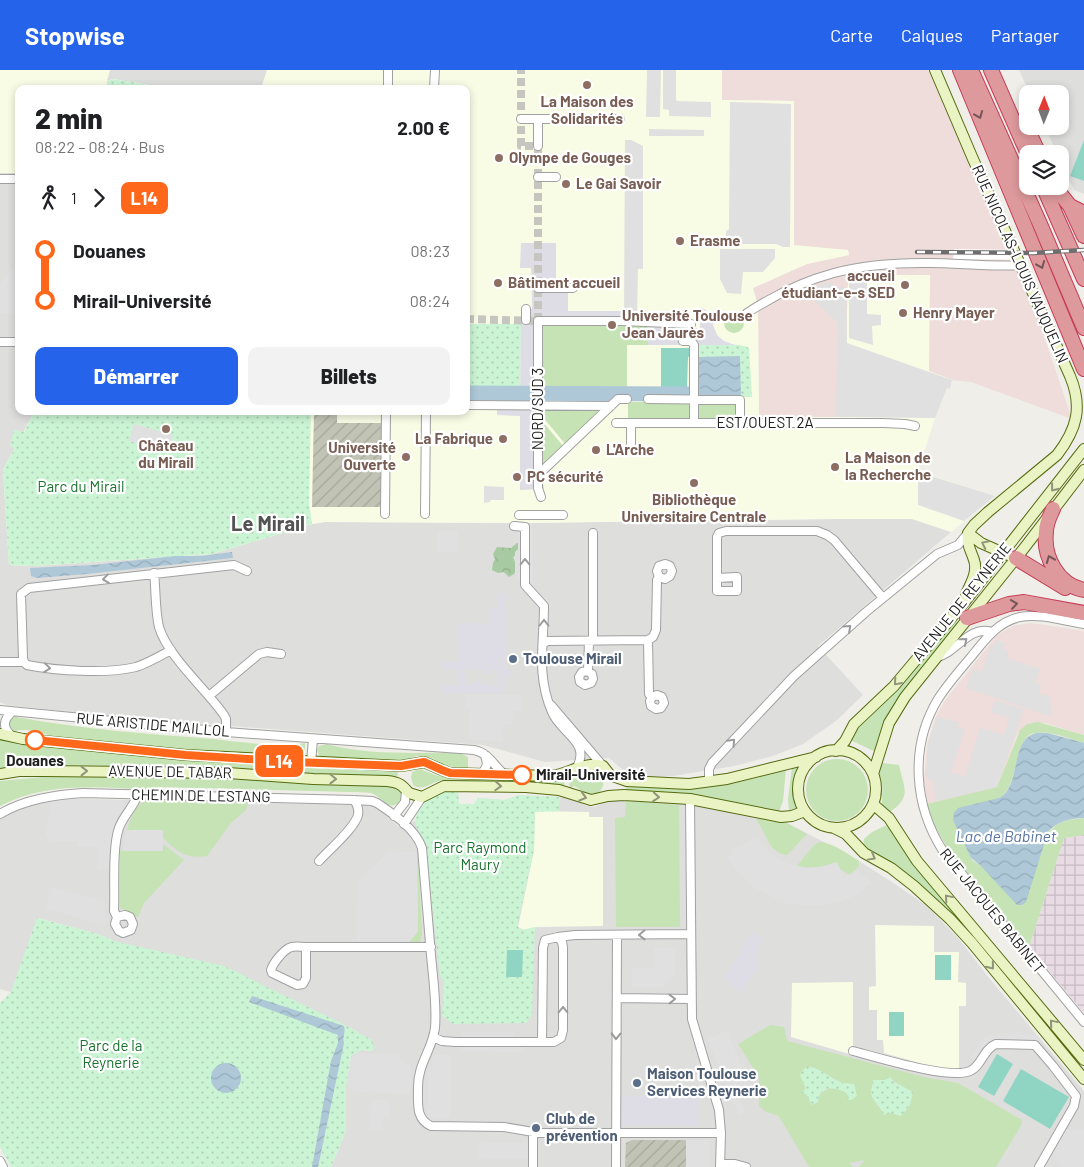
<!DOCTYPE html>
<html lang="fr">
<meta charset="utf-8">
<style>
body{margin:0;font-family:Barlow,sans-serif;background:#f2f2f2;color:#202124;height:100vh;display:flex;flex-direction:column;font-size:19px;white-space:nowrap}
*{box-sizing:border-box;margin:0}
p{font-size:16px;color:#757577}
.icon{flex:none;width:28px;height:28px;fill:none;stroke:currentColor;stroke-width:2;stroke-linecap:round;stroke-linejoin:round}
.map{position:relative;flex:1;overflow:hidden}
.side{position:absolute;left:15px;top:15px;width:455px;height:330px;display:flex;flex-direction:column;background:#fff;border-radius:10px;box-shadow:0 2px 8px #0003}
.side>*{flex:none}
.badge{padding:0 10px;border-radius:8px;font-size:18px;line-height:32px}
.needle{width:32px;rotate:1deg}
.tools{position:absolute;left:1019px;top:15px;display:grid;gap:10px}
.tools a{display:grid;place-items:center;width:50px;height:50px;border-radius:10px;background:#fff;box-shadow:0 2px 8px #0003;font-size:25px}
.map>.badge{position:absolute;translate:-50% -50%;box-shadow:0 0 0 2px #fff}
.legs{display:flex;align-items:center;gap:8px;height:55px;padding:0 20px;font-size:16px}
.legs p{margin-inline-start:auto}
.overview{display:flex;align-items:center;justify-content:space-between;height:85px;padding:0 20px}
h1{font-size:28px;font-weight:800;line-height:38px}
.cta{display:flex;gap:10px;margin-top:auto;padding:10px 20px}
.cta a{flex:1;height:58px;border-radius:10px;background:#2563eb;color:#fff;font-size:20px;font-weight:800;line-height:58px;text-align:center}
.cta a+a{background:#f2f2f2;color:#202124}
ul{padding:0 20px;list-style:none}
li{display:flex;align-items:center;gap:18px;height:50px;font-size:19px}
li i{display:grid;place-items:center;width:8px;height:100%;margin:0 6px;background:currentColor}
li i::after{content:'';width:12px;height:12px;margin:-6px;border:4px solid;border-radius:50%;background:#fff}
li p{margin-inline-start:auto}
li:first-child i{background:linear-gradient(#0000 50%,currentColor 0)}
li:last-child i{background:linear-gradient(currentColor 50%,#0000 0)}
header{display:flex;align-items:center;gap:30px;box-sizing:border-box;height:70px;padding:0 25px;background:#2563eb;color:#fff}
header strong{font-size:24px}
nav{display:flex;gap:28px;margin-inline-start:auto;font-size:18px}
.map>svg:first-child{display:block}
</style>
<header>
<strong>Stopwise</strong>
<nav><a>Carte</a><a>Calques</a><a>Partager</a></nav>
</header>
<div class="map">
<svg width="1084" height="1097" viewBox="0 0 1084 1097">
<defs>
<pattern id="industrial-grid" width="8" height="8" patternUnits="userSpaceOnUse" patternTransform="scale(1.25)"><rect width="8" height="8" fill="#e8dbe4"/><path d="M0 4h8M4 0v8" fill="none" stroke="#c7bcc3"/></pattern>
<pattern id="construction-furrows" width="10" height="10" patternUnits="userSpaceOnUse" patternTransform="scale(1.25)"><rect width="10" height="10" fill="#c1c3b4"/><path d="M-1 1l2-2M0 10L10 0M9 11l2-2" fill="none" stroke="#a6a79a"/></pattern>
<pattern id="forest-crowns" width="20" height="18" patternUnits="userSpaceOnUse" patternTransform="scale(1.25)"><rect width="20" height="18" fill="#a8caa2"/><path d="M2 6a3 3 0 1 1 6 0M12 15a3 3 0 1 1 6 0" fill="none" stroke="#90ad8b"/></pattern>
<pattern id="park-dots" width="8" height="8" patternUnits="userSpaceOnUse" patternTransform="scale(1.25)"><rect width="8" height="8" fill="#cbf4d4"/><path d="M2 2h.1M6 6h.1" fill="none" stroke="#aed1b6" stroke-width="1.8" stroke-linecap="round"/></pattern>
<pattern id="water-waves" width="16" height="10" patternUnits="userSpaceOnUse" patternTransform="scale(1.25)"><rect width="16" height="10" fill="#aec8d8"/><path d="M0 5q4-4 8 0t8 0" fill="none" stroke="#95acb9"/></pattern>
</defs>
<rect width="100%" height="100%" fill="#f0eee8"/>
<path fill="#dededd" d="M0 0H267L261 19H173L113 9 107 11 19 19V341H35L3 400 10 495 33 496 212 484 312 454 325 452 528 453 830 449H912L951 462 818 576 863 625 836 651 803 674 773 686 734 696 673 706 653 707 623 700 609 688 545 692 483 675 204 654 62 641 7 635 0 632Z
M1019 0H1084V124L1074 120 1060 90V84H1057L1045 56H1060V24H1030Z
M439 722H458L459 734H474L478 728 505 730 519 725 572 728 586 736 594 737 609 731 626 730 676 731 785 752 851 786 892 812 927 836 958 868 989 908 1084 1021V1097H331L346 1061V1015L351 986 361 980 373 981 98 864 38 848 11 922 0 919V747L25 735 75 729 369 735 377 737 398 756 415 751 422 736Z"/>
<path fill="#eeddda" d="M722 0H929L1042 260 1072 349 971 312 952 310 850 273 836 347H759L758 237 753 218 807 194 849 185 848 180 794 176V31L722 30Z
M1032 553 1084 561V665L1045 653 1027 654 1024 656 1017 665 997 718 927 734 924 709 927 674 936 646 946 629 997 565 1015 555Z"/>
<path fill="url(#industrial-grid)" d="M1084 765V943L1029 877 1064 768Z"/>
<path fill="#f8fce5" d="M0 0H110L107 11 113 9 173 19H19V103H0Z
M267 0H722V30L794 31V175L848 180 849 185 807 194 753 218 758 236 759 347H836L846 273 848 210 878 205H930L929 301 952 310 950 319 947 318 935 348 918 401 995 426 951 462 912 449H830L528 453 325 452 312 454 212 484 33 496 9 495 3 400 35 341H466V19H261Z
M535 741 589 742V747H603V856L537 857 524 860 518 857 534 780Z
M875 855 934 856V882H959L958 912 966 913V936H959V998H937L884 983 883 970H877V940H869V917L876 916Z
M853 912V985L791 967 792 913Z"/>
<path fill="url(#construction-furrows)" d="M314 341H337V353H381L382 437H312Z
M632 1070H686V1097H625L626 1073Z"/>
<path fill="#c5e3b4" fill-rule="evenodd" d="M724 253a10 10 0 1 1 20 0a10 10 0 1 1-20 0Z
M648 253V275H627V326H616L610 331H543V254Z
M628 332H692V350L628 349Z
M697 332 737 333V350H697Z
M541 339 597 340V345L566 375 542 346Z
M542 351 564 377 542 399Z
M955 550 957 552 953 561 886 650 880 664 876 682 850 670 857 656 894 623Z
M16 647C81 659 148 664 214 669 242 672 277 678 305 673V681L294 685 283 686 202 681 49 666C40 660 28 660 18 660L15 663 10 661 8 652 11 648Z
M1038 652 1084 665V673C1069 669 1051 660 1035 663 1012 667 1020 717 999 728L969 784 972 790 980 795 1046 765 1056 755 1068 750 1084 748V765L1064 768 1029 877 948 779 933 753 927 734 997 717 1020 660 1027 654Z
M0 668 188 689 313 698 398 702 397 708 188 697 55 695 0 698Z
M327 674C369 686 416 682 459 683L468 687V698L445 696 432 688 424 686H416L401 692 323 688 319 685 317 680 319 676Z
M806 720a31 31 0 1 1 62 0a31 31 0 1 1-62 0Z
M882 693 899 695C904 718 912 727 890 742L882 736C882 723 884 712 878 701Z
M800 695 794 720 799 739 789 741 788 729 792 697Z
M420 699 438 706 565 707 564 718 519 712 442 710C431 712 423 722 413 715L411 707 412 702Z
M786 699 783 731 779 742 626 722V713C658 716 691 720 723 715 744 712 765 704 786 699Z
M588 700 598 701 604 708C604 717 600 727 589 725 584 724 579 718 574 716L569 719 570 706 575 708Z
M53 706 194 707 331 713H376L398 717 403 722 402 731C385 743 384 727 371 723 364 722 357 722 350 722L158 717 154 720C102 717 47 711 0 736V711Z
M147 729 248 732 246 740 231 753 207 786C185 789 178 782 163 768V760H127C130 749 136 734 147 729Z
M626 731 679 735 680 857H616L615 748 625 747Z
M758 747 785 752 807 764 787 785C767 782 767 763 757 751Z
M889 754 1072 981 1067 985 978 878 863 777 864 769 872 762Z
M820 772C833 773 848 784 859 791V796L850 805 840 799 837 792C823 797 811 799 797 796L814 775Z
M163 774 184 790 144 833 138 847H136L129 842 120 838V781L124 780 125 781H163Z
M418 781 422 865 420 872 408 874 418 861 417 782Z
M770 955 784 957 787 971 924 1007 958 1013 1022 1050V1054L996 1097H859L865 1090 849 1093 853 1097H809L780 1048 777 1045 766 1042 759 1036V1007L738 974ZM806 997C823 996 831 1014 854 1014L856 1023 847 1029 848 1025C839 1015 824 1016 818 1028L806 1024 802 1001ZM890 1007C898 1017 915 1017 910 1032 909 1038 905 1042 901 1046L888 1042 884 1045C881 1037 873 1032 871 1023 871 1020 873 1015 873 1011L885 1010Z"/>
<path fill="url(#forest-crowns)" d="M517 473H522V481L513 487 517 498 514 504 509 507 504 502 498 503 492 500 493 493 495 489 493 484 497 477 511 478Z"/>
<path fill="url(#park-dots)" d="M113 9 173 19H107V11Z
M466 254H521L520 331 466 330Z
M698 275C711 275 739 272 749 278L752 327 698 326Z
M35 341H311L309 433 312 454 212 484 33 496 9 495 3 400 15 378 10 376 14 360 24 362Z
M445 720 458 722 459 734H474L478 728 505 730 519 725 560 727 559 741 535 742 534 780 518 852V857L522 860 535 857 532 945 526 953 453 954 442 946 444 912 440 905 426 780C425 771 421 766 417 758 409 742 433 724 445 720Z
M37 848 98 864 114 871 224 896 347 956 370 969 373 973V981L361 980 351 986 346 1015V1061L331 1097H11L0 1077V933L11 922Z
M806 997C823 996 831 1014 854 1014L857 1026 851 1030 847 1029 848 1025 845 1022 837 1019 829 1018 820 1023 818 1032 812 1035 806 1024 801 1023 806 1019 800 1005Z
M890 1007 894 1012 913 1022 910 1035 901 1046 888 1042 884 1045C881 1037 873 1032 871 1023 871 1019 873 1014 873 1010H885Z"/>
<path fill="#90d5c4" d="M1084 70V111L1070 106Z
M661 278H690V287H688L687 319H661Z
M507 880H523L522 907H506Z
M935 885H951V910H935Z
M889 942H904V966H889Z
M997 984 1013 994 994 1026 978 1017Z
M1021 999 1069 1027 1050 1059 1003 1031Z"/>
<path fill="#e0e0e0" d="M647 0H661L660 47H646Z
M663 0H676V30L677 31 711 32V47L669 46V40L663 39Z
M730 32 791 34 790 177H783L776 174H726V161L729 159Z
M649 59 704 60V66H649Z
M625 70H631L643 76V199H638L637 247H624Z
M720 179H775V188L763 202H743L741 224 727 223 720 209Z
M19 196V243H0V214L12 199Z
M867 210V244L881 245V255L872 256 873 275 849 268V211Z
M832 212 834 218 846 217 847 273 952 310 950 319 947 318 935 348 836 347 838 253 809 226V219Z
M134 354 173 365 168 382 129 371Z
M918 401 928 405 995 426 964 451 918 435Z
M484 416 504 417V430H491L490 432 484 433Z
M518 453H532L533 516 529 521 515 507V482L518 479Z
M437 461H458V482L437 483Z
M996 570 1005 573 1003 579 1009 581 1007 588 1040 599 1035 612 1041 614 1039 624 1051 627 1050 634 1052 640 1050 646 966 618 973 599 982 602 991 575 994 576Z
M465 625H521V641H513V654H503V672L469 669V639H465Z
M995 630 1024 639 997 717 936 731 933 711 926 707 928 674 937 647 959 652 958 657 965 659 951 702 965 707 980 658 1004 665 1009 648 991 642Z
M75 729 123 730V739L116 752 113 766 112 799H97V777H77V771H50L45 765 51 732Z
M127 760H163V781H124Z
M758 767 765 778 777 788 790 794 808 798 823 797 837 792 844 808 858 800 872 813 852 827 827 835 809 836 789 834 780 831 757 819 746 811 734 798 727 786 732 784 730 780Z
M389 781 417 782 418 861 408 874H357L358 811Z
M52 817 106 832 104 839 108 849 105 856 46 838Z
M654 878H675V906H668V911H665V917H632V898H654Z
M727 961 753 1025 740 1030 745 1043 739 1045 707 969Z
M461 962H515V969H461Z
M1018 964 1037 965 1039 972 996 971 991 972 983 980 975 992 970 988 982 970 988 965Z
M461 975 523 976V982L461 981Z
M361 983 397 984 405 993 411 995 410 1024 355 1022 350 1019 347 1015 351 989Z
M432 985H451V1048H428V998L432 997Z
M371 1030H389V1047H383V1060H370Z
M1066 1060H1084V1097H1061L1053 1082 1062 1062Z
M686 1070H709V1097H686Z
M478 1072 528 1073V1089L478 1088Z"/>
<path fill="#dedce5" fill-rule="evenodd" d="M521 173H556V216H568V241H621L622 253 543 254 542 401 544 419 520 420V346L497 345V331L520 330 521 239H532V228L531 198H520Z
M701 237 715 246 713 255 717 265 724 271 735 275H648V257L700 258Z
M498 523H505V600H512V607L505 608 504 623H442V615H458V599H442V592H459L458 553 489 554 490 538H498ZM466 599 482 600V604H489V600H497V615H481V611H474V615H466Z
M752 861 763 870 757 878 756 886 758 897 742 922 724 909Z
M622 1026H698V1055H622Z"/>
<path fill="url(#water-waves)" d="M740 286 741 326H698V287Z
M232 482 233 488 87 504 37 508 31 506 30 498 93 495 175 486H201Z
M1048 663 1084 673V748C1071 748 1056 752 1048 762L1026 832 1022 835H1017L980 795 971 788 953 750 954 743 958 738 999 728C1021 717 1010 673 1033 664 1037 662 1044 663 1048 663Z
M252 926 344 956C346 962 342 967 344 973L318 1097H312L331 991 338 973V965L249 932Z
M211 1008a15 15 0 1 1 30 0a15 15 0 1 1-30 0Z"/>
<path fill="#fff" d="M1084 178V187L1033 190 953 189 954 179 1024 180Z"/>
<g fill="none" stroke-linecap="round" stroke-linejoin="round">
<path stroke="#aec8d8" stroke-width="15" d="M466 323 695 324"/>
<path stroke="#c6c5c0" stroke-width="8" stroke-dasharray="8 4" stroke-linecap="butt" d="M466 249 538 251V76H521V0"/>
<g stroke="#a1a1a1" stroke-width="10">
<path id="street" d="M388 19V0
M434 19 435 0
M521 49H538
M538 76V49H620
M538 107H556
M0 109H19
M538 218H573
M526 239V250
M747 243C807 204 858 192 929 193 959 193 990 197 1021 195
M683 271H691L694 275V353
M0 272H19
M648 329 740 330V353
M466 335 611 336
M616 353H883L905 354 915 356
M631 374V353
M538 405 618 329H627
M541 427 538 418V251H622L691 254
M385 444 386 341
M425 444 426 341
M519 445H563
M514 456 525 457V515L544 536C544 574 536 605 552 642 561 664 592 672 576 699
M154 503C156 520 155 540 159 557 168 587 206 619 224 645L226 649V662
M717 508 737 507V521H717V467L719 463 726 461H817L827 465 834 470 883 528
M1084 554C1064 551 1040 543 1020 547 997 552 984 571 971 587 959 601 947 615 938 629 909 677 914 736 943 781L1084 952
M648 570 649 624 652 627 650 631 651 636 656 639 661 638 664 633 662 627 657 625 652 627
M593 571V463
M543 574 547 571 648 570 653 567 656 560 657 510 659 507 657 501 659 496 665 494 670 496 672 501 670 506 665 509 659 507
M171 580C160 586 148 593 136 597 107 604 57 601 27 595L24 592 23 588 21 524 29 518 234 495 247 501
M937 587C958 582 968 555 992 562
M0 592H24
M588 601 582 602 579 607 580 612 585 615 591 613 593 609 592 604 588 601 589 571
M209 626 259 584 267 582 281 584
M551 635 603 696
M0 640 226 662 474 680C489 683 493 695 504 704
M12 642C3 650 2 658 12 666
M311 693 313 669
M482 703C488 696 488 692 484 684
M709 712V699L712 693 794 606 866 542 937 484 958 475 968 463
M690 729 692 949 719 1040 721 1063
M0 744C25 729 55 725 83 723L354 730 372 731 377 733C392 743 416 759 422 778 425 813 428 849 431 885 433 908 437 934 435 958 432 981 417 994 418 1020 418 1035 416 1049 431 1056L504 1057 539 1063H721L720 1097
M394 746 405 732 406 720
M404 754 422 727
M319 791C329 780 355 758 358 745 359 738 357 735 354 730
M117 847 125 845 130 847 133 854 131 860 123 863 119 861 115 854 117 847 114 841C115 820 112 777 119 758 123 746 134 737 138 724
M558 867 575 865 691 864
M306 877V908L303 914 297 915 272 903 271 900C273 893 283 881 289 878 294 875 301 877 306 877H431
M617 928 691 929
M433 967 442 971 455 972H554L561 968 563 960V877L562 872 558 867 545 870 543 878 542 972
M853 981C876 987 950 1010 970 1001 982 996 983 979 996 974L1035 975 1053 996 1076 1026 1074 1036 1039 1097
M0 1091 3 1097
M720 1094H735L746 1097
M533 1097V1062
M616 1097 617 865"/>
</g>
<g stroke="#566c12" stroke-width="12">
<path id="secondary" d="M935 0 973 89 1070 306C1083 337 1077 359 1057 385L988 442 974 455 968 463
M968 463 981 473 1008 485
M966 524C971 513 978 502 974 490 970 478 967 476 968 463
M0 664 23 669 186 685 401 696 424 692 442 700 450 703 552 706C570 703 585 691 603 696L610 705 627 711 689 714 727 709 816 687
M798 719a39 39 0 1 1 78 0a39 39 0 1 1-78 0Z
M836 681 845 671 854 654 894 616 963 534 1084 379
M0 704 19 701H44L228 703 313 709 387 711C399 712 402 715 409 723L422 727 444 716 526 717 559 720 591 730 608 726 624 725 690 729 781 747 792 746 805 741
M873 704 889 653 905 627 1025 477 1084 400
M873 734 889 748 917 791 1084 990
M834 758 846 764 864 783 891 798 914 816 950 849 972 873 1084 1009"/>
</g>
<g stroke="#c73c58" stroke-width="16">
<path id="highway" d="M960 0 1084 299
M971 0 1040 154 1084 258
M991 0 1028 84
M1019 62 1032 69 1039 84
M1043 116 1084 209
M1054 116 1070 136 1084 143
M1070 136 1084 166
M1053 439C1050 446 1046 453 1046 462 1043 487 1058 515 1084 520
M1016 488 1065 518
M967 548 1009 534 1024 532 1084 543"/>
</g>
<use href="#street" stroke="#fff" stroke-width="8"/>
<use href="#secondary" stroke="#e9f3c3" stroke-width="10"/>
<use href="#highway" stroke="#dd999c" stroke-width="14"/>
<g stroke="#6e6e6e" stroke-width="4.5">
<path id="rail" d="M917 182 1033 183 1084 180"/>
</g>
<use href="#rail" stroke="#fff" stroke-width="2.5" stroke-dasharray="8" stroke-linecap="butt"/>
</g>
<defs><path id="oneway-chevron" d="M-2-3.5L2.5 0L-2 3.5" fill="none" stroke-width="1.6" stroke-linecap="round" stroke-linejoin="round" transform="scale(1.25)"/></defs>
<g stroke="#755658">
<use href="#oneway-chevron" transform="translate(979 45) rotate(68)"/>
<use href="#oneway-chevron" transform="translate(1041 195) rotate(68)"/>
<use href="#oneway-chevron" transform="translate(1050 489) rotate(-112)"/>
<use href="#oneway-chevron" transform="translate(1014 534) rotate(-8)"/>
</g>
<g stroke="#8f947a">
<use href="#oneway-chevron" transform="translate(1054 418) rotate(128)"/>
<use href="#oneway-chevron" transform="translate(985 474) rotate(-154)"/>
<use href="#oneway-chevron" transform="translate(897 612) rotate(131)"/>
<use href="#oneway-chevron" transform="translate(84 701)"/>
<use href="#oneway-chevron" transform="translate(333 709) rotate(1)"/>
<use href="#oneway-chevron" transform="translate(498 716) rotate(3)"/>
<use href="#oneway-chevron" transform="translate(583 727) rotate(17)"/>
<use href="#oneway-chevron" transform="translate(656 727) rotate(4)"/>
<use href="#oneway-chevron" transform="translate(872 787) rotate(29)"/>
<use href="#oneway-chevron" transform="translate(948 828) rotate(-130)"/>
<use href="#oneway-chevron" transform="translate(991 896) rotate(51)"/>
<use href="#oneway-chevron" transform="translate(1053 953) rotate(-130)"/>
</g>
<g stroke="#9b9b9b">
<use href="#oneway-chevron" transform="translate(525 492) rotate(-90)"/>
<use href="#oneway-chevron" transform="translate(106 509) rotate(173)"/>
<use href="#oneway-chevron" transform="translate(544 553) rotate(-90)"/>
<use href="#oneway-chevron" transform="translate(848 558) rotate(-42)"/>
<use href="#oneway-chevron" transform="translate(964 571) rotate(-40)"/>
<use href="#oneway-chevron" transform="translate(47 598) rotate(6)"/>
<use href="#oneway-chevron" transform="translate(732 672) rotate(-47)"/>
<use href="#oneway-chevron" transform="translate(642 865) rotate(179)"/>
<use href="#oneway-chevron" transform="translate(672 929)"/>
<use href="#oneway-chevron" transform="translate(563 940) rotate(-90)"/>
<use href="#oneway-chevron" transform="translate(616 966) rotate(91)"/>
</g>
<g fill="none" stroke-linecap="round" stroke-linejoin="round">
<g stroke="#fff" stroke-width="11">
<path id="line-1" d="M35 670 186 685 293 692 401 696 424 692 442 700 450 703 522 705"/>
</g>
<use href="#line-1" stroke="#ff671b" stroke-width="8"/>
</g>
<g fill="#8d6e63" stroke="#fff" stroke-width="2">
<circle cx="587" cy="15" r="5"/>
<circle cx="499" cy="88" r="5"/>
<circle cx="566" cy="114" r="5"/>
<circle cx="680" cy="171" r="5"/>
<circle cx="498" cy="213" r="5"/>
<circle cx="905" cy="215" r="5"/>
<circle cx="903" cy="243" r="5"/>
<circle cx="612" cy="255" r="5"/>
<circle cx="166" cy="359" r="5"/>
<circle cx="503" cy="369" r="5"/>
<circle cx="596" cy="380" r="5"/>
<circle cx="406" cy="387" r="5"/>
<circle cx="835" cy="397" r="5"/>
<circle cx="517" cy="407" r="5"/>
<circle cx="694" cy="413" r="5"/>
</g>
<g fill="#5c6f8a" stroke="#fff" stroke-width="2">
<circle cx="513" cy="589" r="5"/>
<circle cx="637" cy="1013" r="5"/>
<circle cx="536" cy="1058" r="5"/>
</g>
<g fill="#fff" stroke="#ff671b" stroke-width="2.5">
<circle cx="35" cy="670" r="9"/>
<circle cx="522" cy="705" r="9"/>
</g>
<g text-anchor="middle" stroke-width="4.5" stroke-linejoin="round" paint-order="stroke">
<g font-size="15" font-weight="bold" fill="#785e54" stroke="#fff" text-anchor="start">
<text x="587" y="37" text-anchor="middle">La Maison des<tspan x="587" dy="17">Solidarités</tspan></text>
<text x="509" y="93">Olympe de Gouges</text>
<text x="576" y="119">Le Gai Savoir</text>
<text x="690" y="176">Erasme</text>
<text x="895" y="211" text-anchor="end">accueil<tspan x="895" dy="17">étudiant-e-s SED</tspan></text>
<text x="508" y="218">Bâtiment accueil</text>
<text x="913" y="248">Henry Mayer</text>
<text x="622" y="251">Université Toulouse<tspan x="622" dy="17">Jean Jaurès</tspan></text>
<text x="493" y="374" text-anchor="end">La Fabrique</text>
<text x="166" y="381" text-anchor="middle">Château<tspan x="166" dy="17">du Mirail</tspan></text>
<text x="396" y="383" text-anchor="end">Université<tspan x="396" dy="17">Ouverte</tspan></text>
<text x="606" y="385">L'Arche</text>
<text x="845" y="393">La Maison de<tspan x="845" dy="17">la Recherche</tspan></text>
<text x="527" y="412">PC sécurité</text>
<text x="694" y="435" text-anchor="middle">Bibliothèque<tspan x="694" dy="17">Universitaire Centrale</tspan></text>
</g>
<g font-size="15" fill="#202020" stroke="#fff">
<text transform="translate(1020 194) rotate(66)" y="5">RUE NICOLAS-LOUIS VAUQUELIN</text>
<text transform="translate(538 339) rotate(-90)" y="5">NORD/SUD 3</text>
<text x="765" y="358">EST/OUEST 2A</text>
<text transform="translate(962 532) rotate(-51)" y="5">AVENUE DE REYNERIE</text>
<text transform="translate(153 655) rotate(5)" y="5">RUE ARISTIDE MAILLOL</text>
<text transform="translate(170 702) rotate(1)" y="5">AVENUE DE TABAR</text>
<text transform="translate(201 726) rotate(1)" y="5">CHEMIN DE LESTANG</text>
<text transform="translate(992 841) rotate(51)" y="5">RUE JACQUES BABINET</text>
</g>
<g font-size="15" fill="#19732e" stroke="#fff">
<text x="81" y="422">Parc du Mirail</text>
<text x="480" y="783">Parc Raymond<tspan x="480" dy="17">Maury</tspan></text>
<text x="111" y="981">Parc de la<tspan x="111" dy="17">Reynerie</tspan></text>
</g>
<g font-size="15" font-weight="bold" fill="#4e5e75" stroke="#fff" text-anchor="start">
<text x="523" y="594">Toulouse Mirail</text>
<text x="647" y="1009">Maison Toulouse<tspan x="647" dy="17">Services Reynerie</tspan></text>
<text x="546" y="1054">Club de<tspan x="546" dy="17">prévention</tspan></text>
</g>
<g font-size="15" font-weight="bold" fill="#202020" stroke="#fff">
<text x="35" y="696">Douanes</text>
<text x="536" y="710" text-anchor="start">Mirail-Université</text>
</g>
<g font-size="16" font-style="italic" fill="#5773a5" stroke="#fff">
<text x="1006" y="772">Lac de Babinet</text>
</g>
<g font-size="20" font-weight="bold" fill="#535353" stroke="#fff">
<text x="268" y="461">Le Mirail</text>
</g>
</g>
</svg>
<div class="tools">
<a><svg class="needle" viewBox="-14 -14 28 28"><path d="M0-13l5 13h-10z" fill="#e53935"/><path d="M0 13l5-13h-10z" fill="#757577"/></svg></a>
<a><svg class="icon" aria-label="layers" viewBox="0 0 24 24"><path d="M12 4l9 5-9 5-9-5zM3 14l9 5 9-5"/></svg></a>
</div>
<b class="badge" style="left:279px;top:691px;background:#ff671b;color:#fff">L14</b>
<section class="side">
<div class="overview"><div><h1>2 min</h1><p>08:22 – 08:24 · Bus</p></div><b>2.00 €</b></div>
<div class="legs"><svg class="icon" aria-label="walk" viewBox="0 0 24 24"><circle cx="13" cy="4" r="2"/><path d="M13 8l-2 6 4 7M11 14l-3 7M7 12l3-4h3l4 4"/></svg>1<svg class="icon" aria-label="forward" viewBox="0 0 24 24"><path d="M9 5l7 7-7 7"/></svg><b class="badge" style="background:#ff671b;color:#fff">L14</b></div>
<ul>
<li><i style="color:#ff671b"></i><b>Douanes</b><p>08:23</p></li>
<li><i style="color:#ff671b"></i><b>Mirail-Université</b><p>08:24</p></li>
</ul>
<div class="cta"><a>Démarrer</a><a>Billets</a></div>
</section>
</div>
